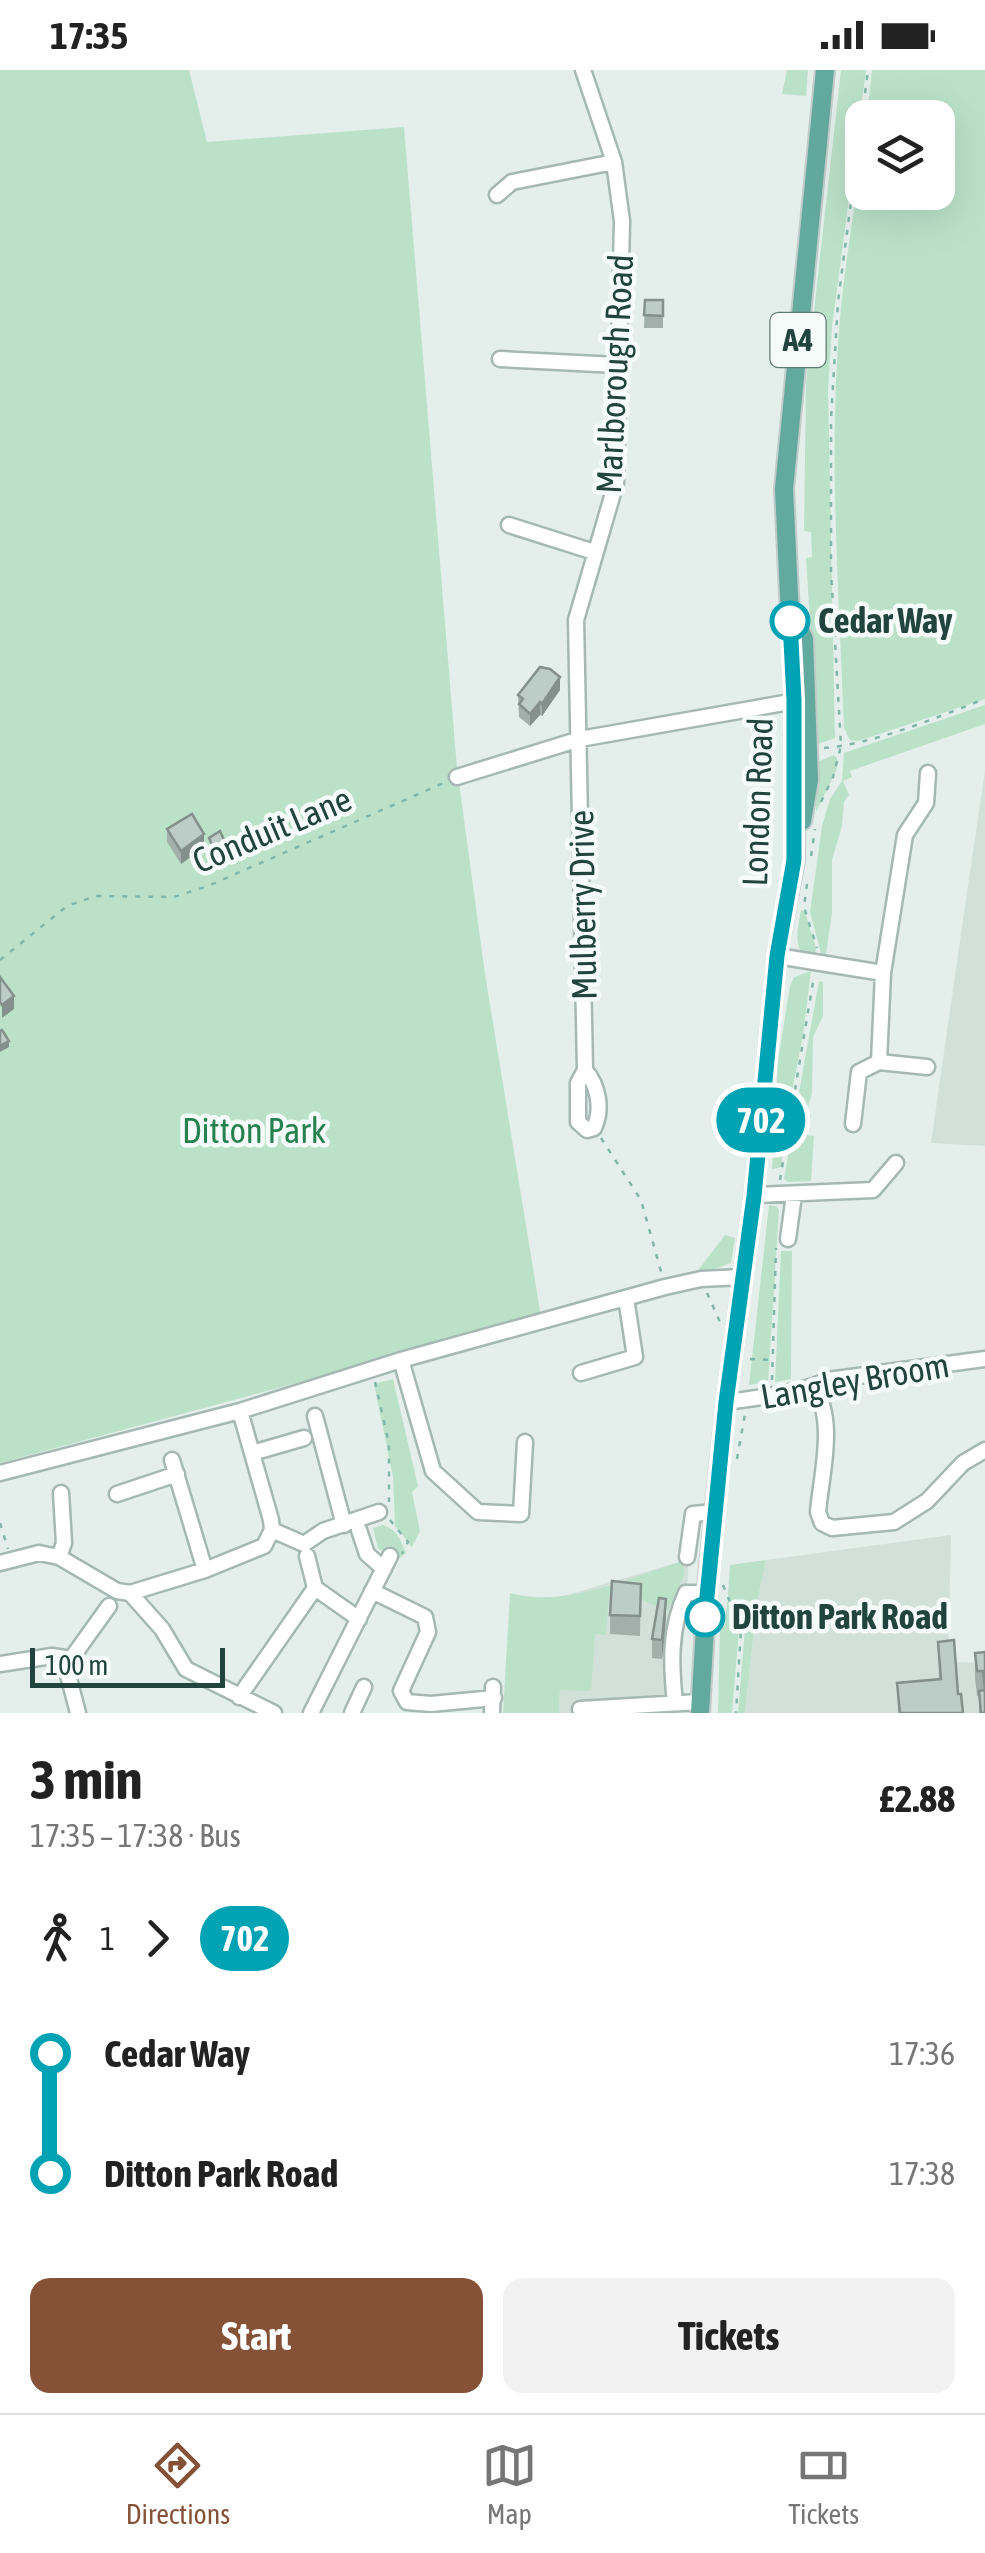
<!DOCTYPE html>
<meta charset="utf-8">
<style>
body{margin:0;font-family:"Asap Condensed",sans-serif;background:#f2f2f2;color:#222;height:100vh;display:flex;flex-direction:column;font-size:38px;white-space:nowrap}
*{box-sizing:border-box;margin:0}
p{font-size:32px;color:#767676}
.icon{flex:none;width:55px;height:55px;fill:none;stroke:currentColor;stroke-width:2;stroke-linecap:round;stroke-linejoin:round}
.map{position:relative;height:1643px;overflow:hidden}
.details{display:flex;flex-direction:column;background:#fff;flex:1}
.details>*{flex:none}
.badge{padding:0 20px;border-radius:32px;font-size:35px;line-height:65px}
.tools{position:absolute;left:845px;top:30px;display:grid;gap:20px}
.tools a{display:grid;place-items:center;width:110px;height:110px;border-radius:20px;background:#fff;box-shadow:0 10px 40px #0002;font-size:50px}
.scale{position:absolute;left:30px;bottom:25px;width:195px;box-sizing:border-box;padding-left:10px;border:5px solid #21443d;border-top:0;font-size:28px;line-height:35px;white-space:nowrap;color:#21443d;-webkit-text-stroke:8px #f5fbf9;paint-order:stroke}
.map>.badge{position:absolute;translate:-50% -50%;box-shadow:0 0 0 5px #fff}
.legs{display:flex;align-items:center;gap:15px;height:110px;padding:0 30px;font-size:32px}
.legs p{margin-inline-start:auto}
.headline{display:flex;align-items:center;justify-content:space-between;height:170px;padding:0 30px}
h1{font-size:55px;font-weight:700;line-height:75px}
.primary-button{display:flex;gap:20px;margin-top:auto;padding:20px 30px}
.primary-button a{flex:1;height:115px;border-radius:20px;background:#855238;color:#fff;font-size:40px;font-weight:700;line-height:115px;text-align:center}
.primary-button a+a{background:#f2f2f2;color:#222}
ul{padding:0 30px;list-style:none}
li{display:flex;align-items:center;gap:35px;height:120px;font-size:38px}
li i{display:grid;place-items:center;width:15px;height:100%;margin:0 12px;background:currentColor}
li i::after{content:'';width:25px;height:25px;margin:-12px;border:8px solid;border-radius:50%;background:#fff}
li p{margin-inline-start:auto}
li:first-child i{background:linear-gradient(#0000 50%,currentColor 0)}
li:last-child i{background:linear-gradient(currentColor 50%,#0000 0)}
.status{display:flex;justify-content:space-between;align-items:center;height:70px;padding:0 50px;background:#fff;direction:ltr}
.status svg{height:28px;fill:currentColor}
.dock{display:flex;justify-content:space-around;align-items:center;height:140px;border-top:2px solid #e0e0e0;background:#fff;font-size:28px;color:#767676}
.dock a{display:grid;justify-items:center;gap:5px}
.dock .on{color:#855238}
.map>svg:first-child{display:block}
</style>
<div class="status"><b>17:35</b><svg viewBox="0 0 49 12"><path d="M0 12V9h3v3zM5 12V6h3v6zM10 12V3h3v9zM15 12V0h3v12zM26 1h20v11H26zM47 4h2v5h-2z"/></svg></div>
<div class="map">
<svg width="985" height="1643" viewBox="0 0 985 1643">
<rect width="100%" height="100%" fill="#e4efeb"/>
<path fill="#d2e0da" d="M985 700V1076L931 1073 963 850Z
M951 1465 948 1592 985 1593V1643H745L757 1533 766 1490Z
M689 1489 678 1643H559L564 1526Z"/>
<path fill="#bbe2c9" d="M0 0H189L207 72 404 57 457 698 485 904 541 1247 0 1393Z
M787 0H808L806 26 782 24Z
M841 0H866L832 257 828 320 835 668 818 674 806 488 812 487 811 462 804 461 806 312Z
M872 0H985V629L858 671 850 670 844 658C839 522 828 384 840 248 845 192 855 137 862 82V122H938V48L867 47Z
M985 635V654L850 701 852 707 843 711 849 725 844 732 842 756 832 790V843L826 884 821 883 810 842 822 756 830 729 842 711 844 683Z
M834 685 837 688V699L816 742 817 692Z
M801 840 805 842 816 878 814 891C790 882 798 860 801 840Z
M811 901 803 965 782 1073V1097L772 1099 778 990 790 916 794 907Z
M819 911 823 912V946L813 967 812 1023 808 1038 796 1039Z
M800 1042 811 1045 805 1065 814 1066 811 1111 788 1112 784 1109 795 1045Z
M769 1135 776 1136 779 1140 768 1312 749 1315Z
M725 1165 735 1168 731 1193 702 1203 699 1199Z
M781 1181H792L791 1309 775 1312Z
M393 1309 418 1416 412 1422 420 1461 412 1477 395 1456 393 1407 374 1314Z
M383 1455C398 1460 400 1469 406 1483L400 1488 378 1479 373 1458Z
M766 1490 757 1533 745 1643H738L745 1558 728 1525 730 1495Z
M684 1491V1506L667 1541 642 1530 609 1526 606 1565 595 1564 591 1621 560 1620 559 1643H503L510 1523C566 1539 630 1507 684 1491Z
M727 1531 739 1559 732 1643H718L720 1558 725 1556Z"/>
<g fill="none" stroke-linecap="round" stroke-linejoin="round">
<g stroke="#a6b8b3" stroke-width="19">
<path id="minor" d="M583 0 614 92 622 151 616 413 576 550 585 1000C598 1015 603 1039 594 1058L587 1060 578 1052V1013L585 1000
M497 125 512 112 614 92
M500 289 617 295
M509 455 594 482
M457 707 580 669 801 630
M777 886 883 903 905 765 926 733 928 703
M883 903 879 992 927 997
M853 1054 859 1002 879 992
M754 1125 873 1120 896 1093
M788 1169 794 1125
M401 1290 433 1401 478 1442 521 1444 525 1372
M581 1303 635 1287 626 1228
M813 1317C837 1348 821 1405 818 1442L822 1453 832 1458 894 1452 927 1431 963 1393 985 1380
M726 1332C756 1328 802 1323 828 1310L985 1289
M315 1346 344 1455
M252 1383 304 1368
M172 1390 205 1500
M0 1403 240 1341 401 1290 665 1217 701 1209 742 1207
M117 1424 177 1404
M272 1460 304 1474 323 1461 379 1442
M359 1460 367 1484 384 1499
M307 1486 315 1518 359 1549
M59 1487 64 1473 61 1423
M687 1487 693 1444 715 1442
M0 1493 39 1483 59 1487 117 1521 130 1523 205 1500 264 1476 272 1460 271 1450 240 1341
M372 1521 425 1547 428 1562 401 1621 407 1632 431 1634 494 1628
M130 1523 162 1559 186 1599 274 1643
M0 1594 52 1586 71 1589
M239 1627 315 1518
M675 1633C671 1595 669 1559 686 1523H707
M580 1639 700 1632
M78 1643 67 1601 71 1589 109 1536
M311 1643 390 1486
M352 1643 364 1617
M492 1643 493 1617"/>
</g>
<g stroke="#c1cbc9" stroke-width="22">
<path id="major" d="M794 550 804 569 809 710 802 751
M700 1643 708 1506 726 1332 754 1125 777 886 795 790 794 630 784 419 825 0"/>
</g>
<path stroke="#81b6aa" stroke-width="2.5" stroke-dasharray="5 8" stroke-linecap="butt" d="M824 678C878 673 934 648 985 629
M821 732 833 707 841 676 831 501V349L838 232 868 0
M811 786 815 759
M807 814 804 837 817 878
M0 890 67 836 96 826 174 827 208 816 446 712
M601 1068 641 1130 662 1205
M780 1110 814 906
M707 1223 720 1252
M750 1289 772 1290
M772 1310 776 1178
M375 1312 389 1374V1432
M737 1389 745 1344
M390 1450 408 1472 402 1484
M0 1453 8 1479
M723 1515 741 1559 736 1643"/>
<use href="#minor" stroke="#fff" stroke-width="14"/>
<use href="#major" stroke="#63aa9e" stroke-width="18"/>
</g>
<path fill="#a2b0ac" d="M645 230H663V258H644Z
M560 620 542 646 540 645 530 656 519 647 518 625Z
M167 759 204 777 181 794 167 772Z
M641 1514 640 1566 610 1564V1545Z
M666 1548 662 1589 652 1588V1569Z
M938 1572 958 1624 963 1643H898L897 1613 939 1609Z
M985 1582V1643H979V1626H977L975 1608V1583Z"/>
<path fill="#84908c" d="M560 607V620L542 646V634Z
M540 632V645L530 656V644Z
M204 764V777L181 794V781Z
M225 772V779L214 785V779Z
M14 926V939L2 948V935Z
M9 971V977L0 982V976Z
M666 1529V1548L662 1589V1570Z"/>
<path fill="#bccdc8" stroke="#84908c" stroke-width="2.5" d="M645 230H663V246L644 245Z
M540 597 550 599 560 607 542 634 540 632 530 644 519 634 523 629 518 625Z
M192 744 204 764 181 781 167 759Z
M220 761 225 772 214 779 209 768Z
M0 907 14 926 2 935 0 932Z
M2 960 9 971 0 976V961Z
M612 1511 641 1514 640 1546 610 1545Z
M659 1528 666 1529 662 1570 652 1569Z
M954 1570 958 1624H961L963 1643H900L897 1613 941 1609 938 1572Z
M985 1582V1643H981L979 1621 985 1620 983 1601H977L975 1583Z"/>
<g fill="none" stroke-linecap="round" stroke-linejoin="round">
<g stroke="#fff" stroke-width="22">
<path id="line-1" d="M705 1547 726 1332 754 1126 777 886 794 790V630L790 551"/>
</g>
<use href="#line-1" stroke="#00a3b4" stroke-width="15"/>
</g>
<g fill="#fff" stroke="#00a3b4" stroke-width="5">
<circle cx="790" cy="551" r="18"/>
<circle cx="705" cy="1547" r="18"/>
</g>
<g text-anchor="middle" stroke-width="9" stroke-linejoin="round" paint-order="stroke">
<rect fill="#f5fbf9" stroke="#617b75" stroke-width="2.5" x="770.5" y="243" width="55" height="54" rx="8"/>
<g font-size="32" font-weight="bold" fill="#21443d">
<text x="798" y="281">A4</text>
</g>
<g font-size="35" fill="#21443d" stroke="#f5fbf9">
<text transform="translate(615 304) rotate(-87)" y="12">Marlborough Road</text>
<text transform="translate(758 732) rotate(-88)" y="12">London Road</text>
<text transform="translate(272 760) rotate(-23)" y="12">Conduit Lane</text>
<text transform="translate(583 835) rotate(-91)" y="12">Mulberry Drive</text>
<text transform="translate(855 1311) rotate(-10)" y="12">Langley Broom</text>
</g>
<g font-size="35" font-weight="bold" fill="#21443d" stroke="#f5fbf9" text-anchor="start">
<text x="818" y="563">Cedar Way</text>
<text x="732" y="1559">Ditton Park Road</text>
</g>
<g font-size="35" fill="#268050" stroke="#f5fbf9">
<text x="254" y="1073">Ditton Park</text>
</g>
</g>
</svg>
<div class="tools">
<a><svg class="icon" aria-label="layers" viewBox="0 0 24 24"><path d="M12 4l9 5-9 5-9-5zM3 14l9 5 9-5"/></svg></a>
</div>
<div class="scale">100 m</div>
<b class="badge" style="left:761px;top:1050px;background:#00a3b4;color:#fff">702</b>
</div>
<section class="details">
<div class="headline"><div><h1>3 min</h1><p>17:35 – 17:38 · Bus</p></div><b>£2.88</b></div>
<div class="legs"><svg class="icon" aria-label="walk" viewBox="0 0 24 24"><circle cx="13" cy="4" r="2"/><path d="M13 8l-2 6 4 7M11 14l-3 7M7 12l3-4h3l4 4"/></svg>1<svg class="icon" aria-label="forward" viewBox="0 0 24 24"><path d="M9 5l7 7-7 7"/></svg><b class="badge" style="background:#00a3b4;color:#fff">702</b></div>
<ul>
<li><i style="color:#00a3b4"></i><b>Cedar Way</b><p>17:36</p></li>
<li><i style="color:#00a3b4"></i><b>Ditton Park Road</b><p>17:38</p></li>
</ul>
<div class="primary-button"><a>Start</a><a>Tickets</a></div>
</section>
<nav class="dock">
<a class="on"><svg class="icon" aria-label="directions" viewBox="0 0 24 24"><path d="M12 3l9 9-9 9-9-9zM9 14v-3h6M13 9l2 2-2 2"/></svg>Directions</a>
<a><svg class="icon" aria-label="map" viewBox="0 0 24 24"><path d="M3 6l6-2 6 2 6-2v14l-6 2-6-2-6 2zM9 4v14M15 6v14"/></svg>Map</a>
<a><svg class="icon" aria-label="tickets" viewBox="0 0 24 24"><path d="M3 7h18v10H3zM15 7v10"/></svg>Tickets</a>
</nav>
